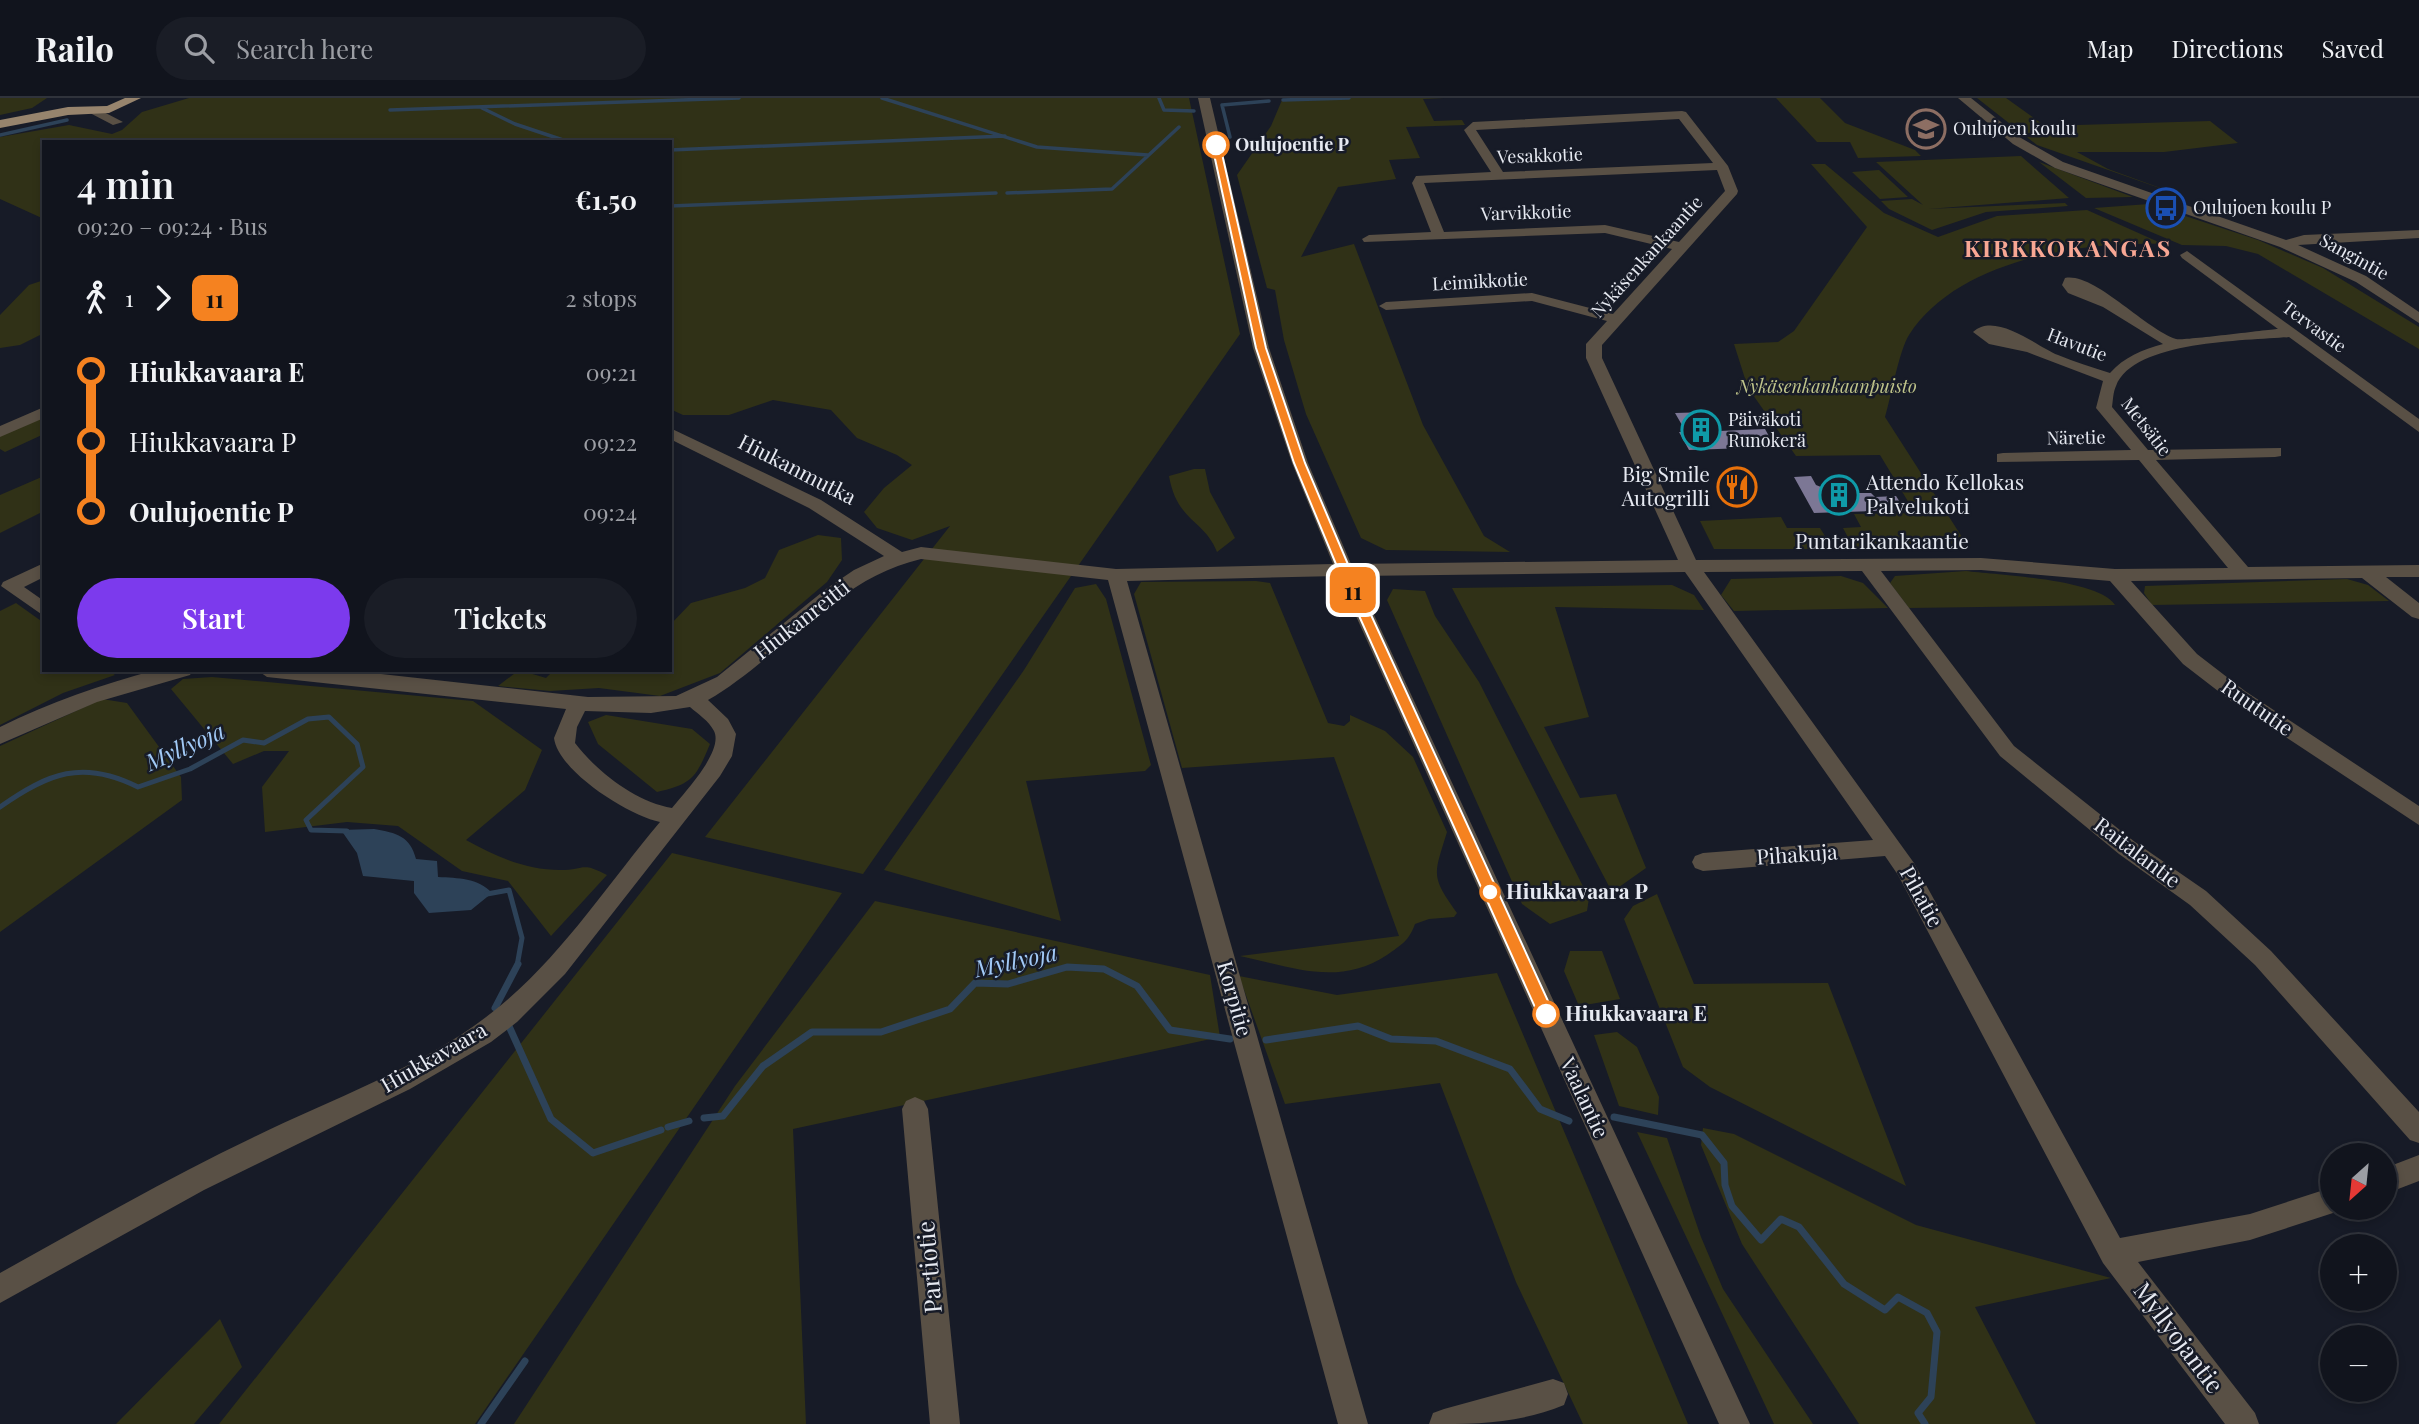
<!DOCTYPE html>
<meta charset="utf-8">
<style>
body{margin:0;font-family:"Playfair Display",serif;background:#1a1d26;color:#f1f3f6;height:100vh;display:flex;flex-direction:column;font-size:26px;white-space:nowrap}
*{box-sizing:border-box;margin:0}
p{font-size:23px;color:#9c9ea4}
.icon{flex:none;width:38px;height:38px;fill:none;stroke:currentColor;stroke-width:2;stroke-linecap:round;stroke-linejoin:round}
.map{position:relative;flex:1;overflow:hidden}
.drawer{position:absolute;left:42px;top:42px;width:630px;height:532px;display:flex;flex-direction:column;background:#11141d;border-radius:0px;box-shadow:0 4px 10px #0003,0 0 0 2px #30333b}
.drawer>*{flex:none}
.badge{padding:0 14px;border-radius:10px;font-size:24px;line-height:46px}
.needle{width:46px;rotate:207deg}
.tools{position:absolute;left:2320px;top:1045px;display:grid;gap:14px}
.tools a{display:grid;place-items:center;width:77px;height:77px;border-radius:50%;background:#11141d;box-shadow:0 4px 10px #0003,0 0 0 2px #30333b;font-size:35px}
.map>.badge{position:absolute;translate:-50% -50%;box-shadow:0 0 0 4px #fff}
.legs{display:flex;align-items:center;gap:10px;height:77px;padding:0 35px;font-size:23px}
.legs p{margin-inline-start:auto}
.summary{display:flex;align-items:center;justify-content:space-between;height:119px;padding:0 35px}
h1{font-size:38px;font-weight:600;line-height:52px}
.cta{display:flex;gap:14px;margin-top:auto;padding:14px 35px}
.cta a{flex:1;height:80px;border-radius:42px;background:#7c3aed;color:#fff;font-size:28px;font-weight:600;line-height:80px;text-align:center}
.cta a+a{background:#1a1d26;color:#f1f3f6}
ul{padding:0 35px;list-style:none}
li{display:flex;align-items:center;gap:24px;height:70px;font-size:26px}
li i{display:grid;place-items:center;width:10px;height:100%;margin:0 9px;background:currentColor}
li i::after{content:'';width:18px;height:18px;margin:-9px;border:5px solid;border-radius:50%;background:#11141d}
li p{margin-inline-start:auto}
li:first-child i{background:linear-gradient(#0000 50%,currentColor 0)}
li:last-child i{background:linear-gradient(currentColor 50%,#0000 0)}
header{display:flex;align-items:center;gap:42px;box-sizing:border-box;height:98px;padding:0 35px;background:#11141d;border-bottom:2px solid #30333b}
header strong{font-size:33px}
nav{display:flex;gap:38px;margin-inline-start:auto;font-size:24px}
.search{width:490px;height:63px;background:#1a1d26;display:flex;align-items:center;gap:18px;box-sizing:border-box;padding:0 24px;border-radius:38px;color:#9c9ea4;font-size:26px}
.map>svg:first-child{display:block}
</style>
<header>
<strong>Railo</strong>
<div class="search"><svg class="icon" aria-label="search" viewBox="0 0 24 24"><circle cx="10" cy="10" r="6"/><path d="M15 15l6 6"/></svg>Search here</div>
<nav><a>Map</a><a>Directions</a><a>Saved</a></nav>
</header>
<div class="map">
<svg width="2419" height="1326" viewBox="0 0 2419 1326">
<rect width="100%" height="100%" fill="#171b27"/>
<path fill="#303117" d="M0 0H47L32 10 0 17Z
M189 0H1189L1240 236 863 776 705 739 950 428 912 442 877 430 864 414 884 390 912 367 897 357 857 340 831 312 773 302 729 317H683L670 311V44H44V121L0 101V39L69 27 112 36 122 32 142 14Z
M1341 0H1444L1423 1 1434 23 1462 22 1465 27 1406 29 1420 60 1389 62 1396 81 1338 89 1301 159 1354 146 1423 327 1484 438 1510 454 1386 452 1361 440 1306 316 1284 242 1275 192 1267 190 1237 77 1271 28 1282 2Z
M1776 0H1820L1845 25 1915 52 1921 58 1858 60 1850 44H1817Z
M1977 0H2006L2045 28 2210 23 2238 45 2164 54H2077L2108 71 2188 100 2037 47Z
M2021 58 2069 100 1928 111 2065 105 2068 108 1986 114 1932 132 1889 111 1881 103 1912 101 1923 107 1876 64Z
M2039 64 2133 99 2086 100Z
M1811 66H1825L1884 115 1938 139 1997 118 2087 112 2163 146C2081 143 1957 162 1909 237 1899 253 1891 299 1885 319L1969 450 1854 451 1843 430 1861 429 1854 416 1915 415 1880 357 1796 358 1748 290 1734 246 1778 244 1794 233 1867 129Z
M1879 72 1908 99 1880 101 1852 74Z
M2149 106 2258 142 2323 170 2419 229V251L2258 156 2226 148 2182 147 2094 110Z
M44 182V235L20 247 0 250V217L29 187Z
M44 317V336L5 354 0 351V336Z
M1194 371H1205L1210 394 1235 440 1217 454C1204 421 1177 424 1169 378Z
M44 378V413L0 435V397Z
M1781 419 1787 430H1820L1833 451H1714L1700 423Z
M818 437 841 440 842 462 827 484 720 575 660 598 599 590 550 593 498 588 519 572 546 580 554 572H670V527L691 505 745 490 765 480 779 452Z
M1966 473C1997 477 2099 481 2115 507L1909 510 1890 485 1895 478Z
M1841 478 1863 485 1888 510 1734 513 1721 497 1731 481Z
M2347 481 2368 487 2389 503 2152 507 2144 495 2145 488Z
M1256 483 1270 485 1328 625 1344 628 1350 623V617L1385 633 1413 659 1447 734C1434 777 1430 777 1457 815L1454 819 1429 821 1415 826C1409 843 1401 847 1387 857 1338 889 1292 869 1240 858L1399 838 1334 659 1182 670 1134 496 1141 484Z
M1096 486 1106 501 1151 667 1145 673 1026 683 1061 823 884 772 1024 572 1075 490Z
M1672 487 1694 497 1704 512 1555 509 1589 619 1544 629 1580 700 1616 696 1646 770 1612 794 1452 490Z
M1393 491 1425 493 1435 518 1479 584 1589 800 1587 813 1550 826 1522 806 1387 502Z
M16 505 44 525V572H108L115 577 63 595 0 627V513Z
M212 579 473 603 542 652 525 692 466 742C495 758 525 772 560 772 585 772 581 763 607 777L551 838 508 783 462 773 398 728 347 724 265 734 262 689 289 653H264L233 666 171 591 183 581Z
M102 601 127 605 181 679 182 702 0 834V648Z
M606 617 692 631 710 646C696 680 692 686 657 694L598 646 588 624Z
M672 755 842 795 475 1326H219Z
M1657 796 1694 886 1828 885 1906 1088 1710 989 1683 969 1624 821 1633 808Z
M875 803 1210 877 1220 939 793 1031 806 1326H514L735 988Z
M1570 853H1602L1620 901 1579 908 1564 873Z
M1497 875 1688 1326H1583L1516 1184 1440 985 1285 1006 1239 878 1337 897Z
M1617 934 1637 949 1659 999 1658 1017 1619 1008 1594 937Z
M1703 1030 1734 1036 1916 1127 2111 1180 1975 1209 2036 1326H1859L1742 1146 1701 1047Z
M1637 1034 1667 1040 1701 1139 1723 1191 1813 1326H1774Z
M220 1221 242 1269 194 1326H116Z"/>
<path fill="#2d4258" d="M374 731C397 735 410 738 416 761L437 763 438 779C458 780 478 780 492 795L471 812 429 815 414 795V783L363 778 357 755 341 732Z"/>
<g fill="none" stroke-linecap="round" stroke-linejoin="round">
<path stroke="#2d4258" stroke-width="3.5" d="M882 0 1037 49 1148 57
M1159 0 1164 12 1194 13
M1283 2 1349 0
M482 10 515 26 569 44
M390 12 739 0
M0 37 67 22
M1230 39 1222 7 1269 3
M670 52 1005 38
M1007 95 1112 91 1179 29
M670 108 996 95"/>
<path stroke="#2d4258" stroke-width="5" d="M0 709C48 675 83 661 138 689L190 671 243 642 264 645 308 621 329 619 357 646 363 669 306 722 311 732 347 733
M487 796 509 792 522 840 517 868"/>
<path stroke="#2d4258" stroke-width="7" d="M495 910 518 866
M508 926 551 1021 593 1055 661 1032
M1266 942 1358 928 1391 941 1436 943 1510 971 1540 1011 1569 1023
M1614 1019 1702 1037 1724 1065 1725 1087 1732 1108 1761 1142 1781 1121 1799 1129 1844 1186 1885 1212 1898 1199 1927 1215 1937 1234 1931 1299 1918 1315 1925 1326
M704 1020 723 1018 763 968 812 934H881L950 911 975 885 1008 886 1067 869 1104 871 1137 888 1170 932 1230 941
M668 1029 689 1023
M481 1326 525 1263"/>
</g>
<path fill="#7c7795" d="M1708 314 1719 333 1765 331 1775 349 1689 352 1679 334H1686L1675 315Z
M1811 378 1816 387 1826 391H1846L1851 395H1871L1875 399 1896 398 1905 412 1814 415 1794 379Z
M1722 383H1740L1747 396 1729 397Z"/>
<g fill="none" stroke-linecap="round" stroke-linejoin="round">
<path fill="#595045" fill-rule="evenodd" d="M1198 0H1210L1269 250 1308 365 1351 466 1678 462 1586 260V246L1607 223 1532 203 1386 212 1379 208 1386 204 1532 195 1613 216 1672 151 1605 135 1364 144 1362 141 1369 137 1431 134 1412 85 1416 78 1491 74 1464 32 1473 24 1682 13 1686 14 1728 68 1738 93 1737 96 1602 247V260L1696 462 1981 460 2115 471 2228 470 2139 362 1997 364V356L2003 355 2131 352 2096 310 2103 283 2027 254 1989 246 1973 234C1995 213 2036 248 2058 257 2075 264 2092 269 2110 275 2124 259 2142 252 2163 246L2103 209 2068 195 2062 187 2065 180C2094 174 2145 231 2176 241 2181 243 2264 232 2278 231L2182 160 2180 157 2187 153 2419 321V334L2289 239C2247 243 2134 242 2116 288 2113 294 2113 303 2112 309L2148 352 2281 350V358L2275 359 2156 362 2248 469 2419 467V479H2386L2419 505V521L2412 519 2362 480 2131 483 2197 556 2245 593 2419 708V727L2231 603 2183 566 2110 483 1981 472 1881 473 2014 648 2135 744 2206 793 2271 853 2419 1014V1045L2410 1042 2255 867 2190 807 2119 756 2000 658 1862 473 1704 474 1914 765 2120 1140 2250 1116 2333 1089V1110H2343L2333 1115 2250 1142 2138 1164 2255 1315 2259 1326H2225L2103 1165 1898 777 1885 758 1703 773 1695 770 1692 764 1695 758 1703 755 1873 742 1685 474 1356 478 1750 1326H1719L1338 478 1127 483 1368 1326H1338L1108 482 921 461C835 481 782 559 708 602L728 621 736 636 732 658 720 678 565 876 517 924 491 944 410 991 204 1092 0 1205V1175C83 1129 166 1081 252 1040 335 999 428 968 500 908 563 856 607 787 660 724 629 718 558 673 554 640L566 611 267 579 257 572H345L588 599 676 598 717 579 826 491 854 472 884 458 809 410 670 341V330L821 402 902 454 921 449 1116 471 1333 466 1292 365 1253 250ZM1679 21 1713 65 1503 74 1476 32ZM1717 72 1725 93 1679 144 1605 127 1444 134 1424 85ZM690 609C698 616 709 623 714 633 724 653 684 695 672 710 636 704 597 674 575 645L577 629 585 613 651 615Z
M1958 0H1971L2021 40 2063 64 2286 142 2304 137 2419 132V140L2298 147 2366 178 2419 214V225L2356 184 2280 149 2055 70 2013 46Z
M90 11H98L123 24 113 27 90 15Z
M44 309V320L0 339V328Z
M44 465V479L24 489 44 503V518L1 488 3 484Z
M155 572H193L190 577 97 604 0 646V629C50 604 101 587 155 572Z
M915 999 924 1003 928 1011 960 1326H930L902 1011 906 1003Z
M2419 1057V1083L2385 1096V1070Z
M1553 1281 1564 1285 1568 1296 1564 1307C1517 1326 1478 1326 1429 1326L1433 1315 1444 1311Z"/>
<path fill="#97846d" fill-rule="evenodd" d="M125 0H141L109 15 68 17 0 30V22L68 9 107 8Z"/>
</g>
<path fill="#f58220" stroke="#fff" stroke-width="2" d="M1216 45 1220 47 1266 250 1305 365 1350 471 1554 916 1552 921 1546 923 1538 916 1338 471 1294 365 1256 250 1212 47Z"/>
<defs>
<g id="school-ring" transform="scale(2.0125)"><circle r="9.5" fill="#171b27" stroke="#8d6e63" stroke-width="1.5"/><path d="M0-5L7-2L0 1L-7-2ZM-4 1L0 2.5L4 1V4Q0 6-4 4Z" fill="#8d6e63"/></g>
<g id="bus-ring" transform="scale(2.0125)"><circle r="9.5" fill="#171b27" stroke="#1a4fb4" stroke-width="1.5"/><path d="M-5-6H5V4H4V6H2V4H-2V6H-4V4H-5ZM-3.5-4V0h7V-4ZM-3.5 1.2v1.5H-2V1.2ZM2 1.2v1.5H3.5V1.2Z" fill="#1a4fb4"/></g>
<g id="building-ring" transform="scale(2.0125)"><circle r="9.5" fill="#171b27" stroke="#0f9aa8" stroke-width="1.5"/><path d="M-4-6H4V6H1V3H-1V6H-4ZM-2.5-4.3h1.7v1.8h-1.7ZM.8-4.3h1.7v1.8H.8ZM-2.5-1h1.7V.8h-1.7ZM.8-1h1.7V.8H.8Z" fill="#0f9aa8"/></g>
<g id="restaurant-ring" transform="scale(2.0125)"><circle r="9.5" fill="#171b27" stroke="#e8710a" stroke-width="1.5"/><path d="M-5-6h1v4h1v-4h1v4h1v-4h1v5L-1.5 .5V6h-2V.5L-5-1ZM5-6V6H3V1.5H1.5Q1.5-4 5-6Z" fill="#e8710a"/></g>
</defs>
<g fill-rule="evenodd">
<use href="#school-ring" x="1926" y="31"/>
<use href="#bus-ring" x="2166" y="110"/>
<use href="#building-ring" x="1701" y="332"/>
<use href="#restaurant-ring" x="1737" y="389"/>
<use href="#building-ring" x="1839" y="397"/>
</g>
<g fill="#fff" stroke="#f58220" stroke-width="3.5">
<circle cx="1216" cy="47" r="12"/>
<circle cx="1490" cy="794" r="9"/>
<circle cx="1546" cy="916" r="12"/>
</g>
<g text-anchor="middle" stroke-width="5" stroke-linejoin="round" paint-order="stroke">
<g font-size="18" fill="#e6e9f1" stroke="#171b27" text-anchor="start">
<text x="1953" y="37">Oulujoen koulu</text>
<text x="2193" y="116">Oulujoen koulu P</text>
<text x="1728" y="328">Päiväkoti<tspan x="1728" dy="21">Runokerä</tspan></text>
</g>
<g font-size="18" font-weight="bold" fill="#e6e9f1" stroke="#171b27" text-anchor="start">
<text x="1235" y="53">Oulujoentie P</text>
</g>
<g font-size="18" fill="#e6e9f1" stroke="#171b27">
<text transform="translate(1540 58) rotate(-2)" y="6">Vesakkotie</text>
<text transform="translate(1526 115) rotate(-2)" y="6">Varvikkotie</text>
<text transform="translate(1647 159) rotate(-48)" y="6">Nykäsenkankaantie</text>
<text transform="translate(2354 159) rotate(29)" y="6">Sangintie</text>
<text transform="translate(1480 184) rotate(-3)" y="6">Leimikkotie</text>
<text transform="translate(2314 229) rotate(36)" y="6">Tervastie</text>
<text transform="translate(2077 247) rotate(21)" y="6">Havutie</text>
<text transform="translate(2146 329) rotate(52)" y="6">Metsätie</text>
<text transform="translate(2076 340) rotate(-1)" y="6">Näretie</text>
</g>
<g font-size="18" font-style="italic" fill="#c0c58b" stroke="#171b27">
<text x="1827" y="295">Nykäsenkankaanpuisto</text>
</g>
<g font-size="21" fill="#e6e9f1" stroke="#171b27">
<text transform="translate(797 372) rotate(27)" y="7">Hiukanmutka</text>
<text x="1882" y="451">Puntarikankaantie</text>
<text transform="translate(802 522) rotate(-38)" y="7">Hiukanreitti</text>
<text transform="translate(2257 610) rotate(35)" y="7">Ruututie</text>
<text transform="translate(2137 755) rotate(37)" y="7">Raitalantie</text>
<text transform="translate(1797 757) rotate(-4)" y="7">Pihakuja</text>
<text transform="translate(1921 799) rotate(61)" y="7">Pihatie</text>
<text transform="translate(1234 901) rotate(74)" y="7">Korpitie</text>
<text transform="translate(434 960) rotate(-30)" y="7">Hiukkavaara</text>
<text transform="translate(1584 1000) rotate(65)" y="7">Vaalantie</text>
</g>
<g font-size="21" fill="#e6e9f1" stroke="#171b27" text-anchor="end">
<text x="1710" y="384">Big Smile<tspan x="1710" dy="24">Autogrilli</tspan></text>
<text x="1866" y="392" text-anchor="start">Attendo Kellokas<tspan x="1866" dy="24">Palvelukoti</tspan></text>
</g>
<g font-size="21" font-weight="bold" fill="#e6e9f1" stroke="#171b27" text-anchor="start">
<text x="1506" y="801">Hiukkavaara P</text>
<text x="1565" y="923">Hiukkavaara E</text>
</g>
<g font-size="23" font-weight="bold" letter-spacing="2" fill="#f8a794" stroke="#171b27">
<text x="2068" y="159">KIRKKOKANGAS</text>
</g>
<g font-size="23" font-style="italic" fill="#a1c9f6" stroke="#171b27">
<text transform="translate(185 649) rotate(-24)" y="8">Myllyoja</text>
<text transform="translate(1016 863) rotate(-12)" y="8">Myllyoja</text>
</g>
<g font-size="24" fill="#e6e9f1" stroke="#171b27">
<text transform="translate(930 1169) rotate(-95)" y="8">Partiotie</text>
<text transform="translate(2178 1240) rotate(53)" y="8">Myllyojantie</text>
</g>
</g>
</svg>
<div class="tools">
<a><svg class="needle" viewBox="-14 -14 28 28"><path d="M0-13l5 13h-10z" fill="#e53935"/><path d="M0 13l5-13h-10z" fill="#9c9ea4"/></svg></a>
<a>+</a>
<a>−</a>
</div>
<b class="badge" style="left:1353px;top:492px;background:#f58220;color:#111">11</b>
<section class="drawer">
<div class="summary"><div><h1>4 min</h1><p>09:20 – 09:24 · Bus</p></div><b>€1.50</b></div>
<div class="legs"><svg class="icon" aria-label="walk" viewBox="0 0 24 24"><circle cx="13" cy="4" r="2"/><path d="M13 8l-2 6 4 7M11 14l-3 7M7 12l3-4h3l4 4"/></svg>1<svg class="icon" aria-label="forward" viewBox="0 0 24 24"><path d="M9 5l7 7-7 7"/></svg><b class="badge" style="background:#f58220;color:#111">11</b><p>2 stops</p></div>
<ul>
<li><i style="color:#f58220"></i><b>Hiukkavaara E</b><p>09:21</p></li>
<li><i style="color:#f58220"></i><span>Hiukkavaara P</span><p>09:22</p></li>
<li><i style="color:#f58220"></i><b>Oulujoentie P</b><p>09:24</p></li>
</ul>
<div class="cta"><a>Start</a><a>Tickets</a></div>
</section>
</div>
